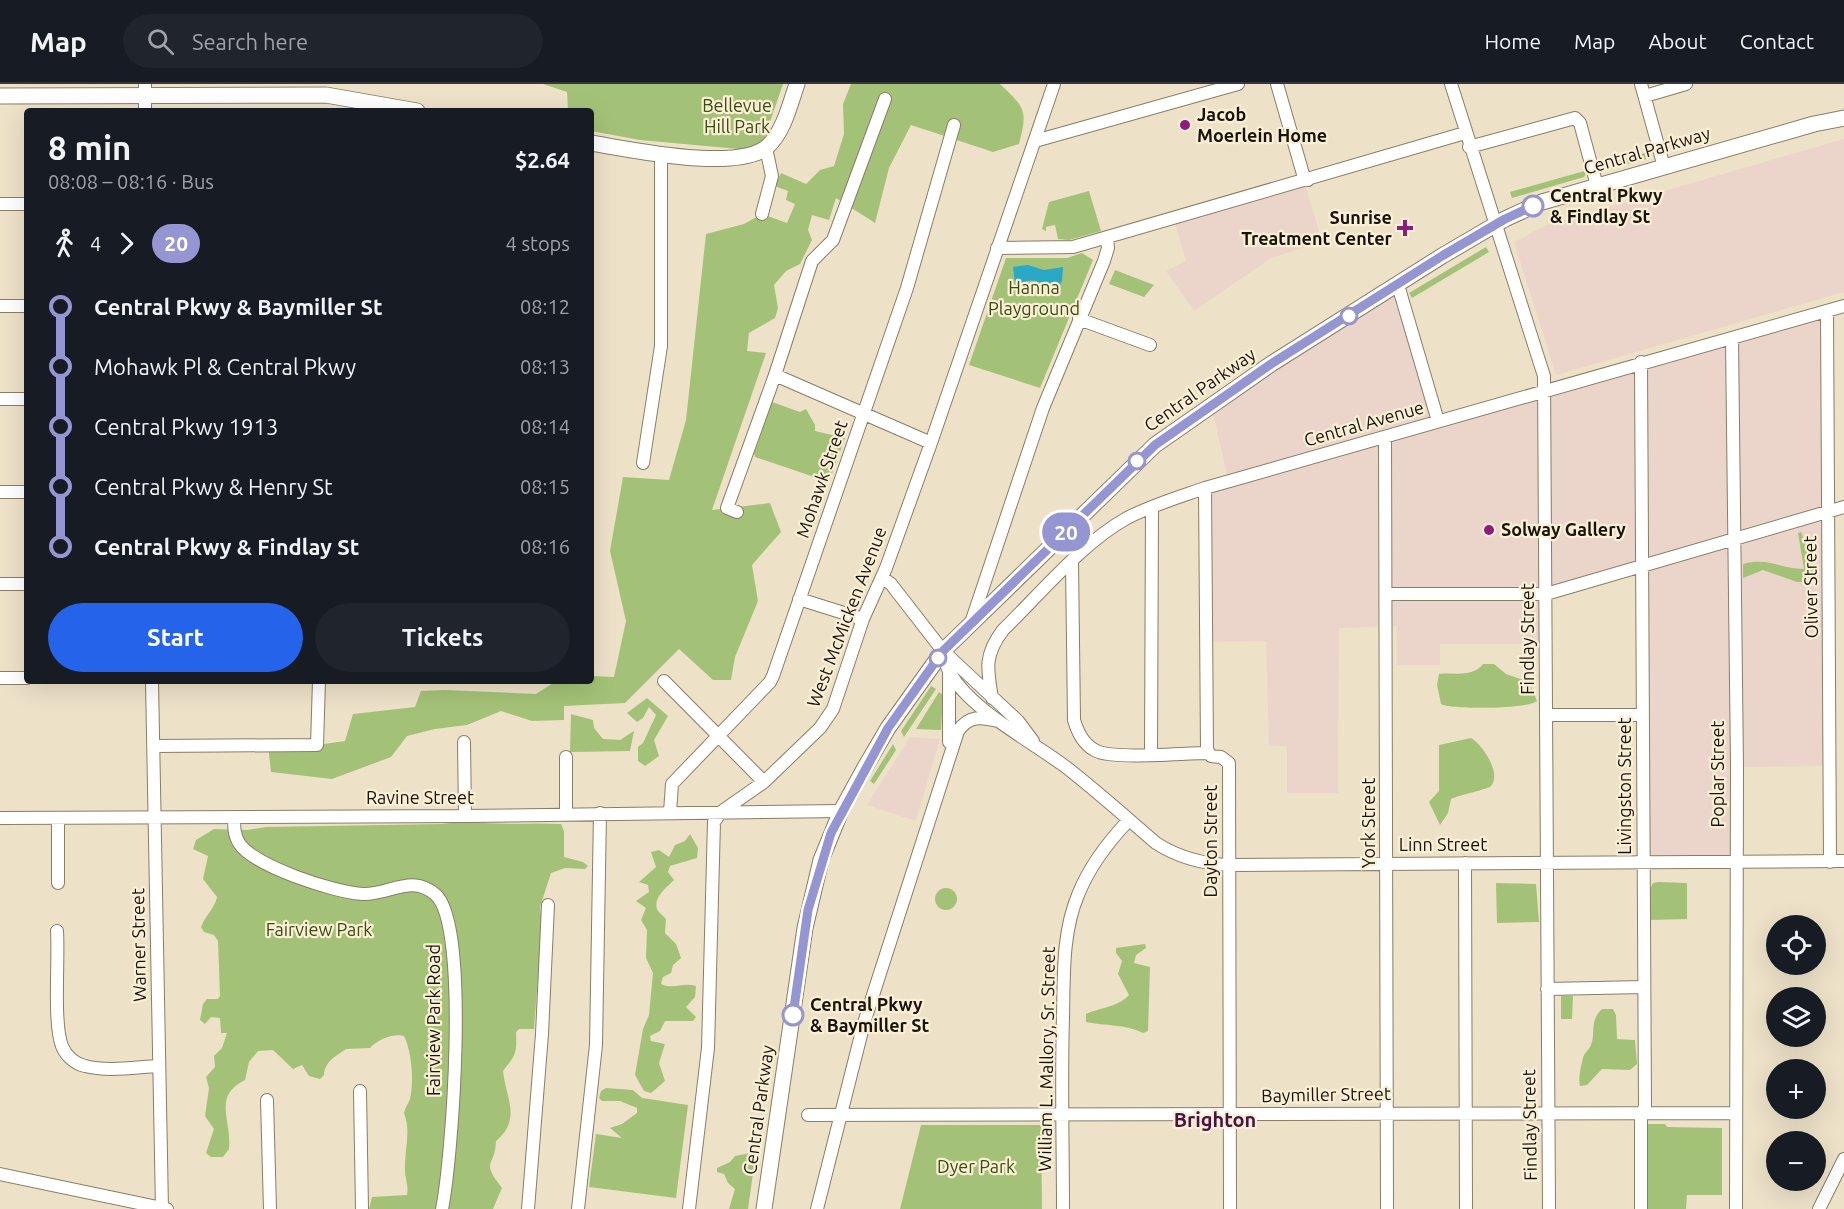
<!DOCTYPE html>
<meta charset="utf-8">
<style>
body{margin:0;font-family:Ubuntu,sans-serif;background:#20242c;color:#f1f3f6;height:100vh;display:flex;flex-direction:column;font-size:22px;white-space:nowrap}
*{box-sizing:border-box;margin:0}
p{font-size:20px;color:#9ea1a6}
.icon{flex:none;width:33px;height:33px;fill:none;stroke:currentColor;stroke-width:2;stroke-linecap:round;stroke-linejoin:round}
.map{position:relative;flex:1;overflow:hidden}
.details{position:absolute;left:24px;top:24px;width:570px;height:576px;display:flex;flex-direction:column;background:#171b24;border-radius:6px;box-shadow:0 6px 24px #0002}
.details>*{flex:none}
.badge{padding:0 12px;border-radius:20px;font-size:21px;line-height:39px}
.controls{position:absolute;left:1766px;top:831px;display:grid;gap:12px}
.controls a{display:grid;place-items:center;width:60px;height:60px;border-radius:50%;background:#171b24;box-shadow:0 6px 24px #0002;font-size:30px}
.map>.badge{position:absolute;translate:-50% -50%;box-shadow:0 0 0 3px #fff}
.legs{display:flex;align-items:center;gap:9px;height:66px;padding:0 24px;font-size:20px}
.legs p{margin-inline-start:auto}
.head{display:flex;align-items:center;justify-content:space-between;height:102px;padding:0 24px}
h1{font-size:33px;font-weight:600;line-height:45px}
.button{display:flex;gap:12px;margin-top:auto;padding:12px 24px}
.button a{flex:1;height:69px;border-radius:36px;background:#2563eb;color:#fff;font-size:24px;font-weight:600;line-height:69px;text-align:center}
.button a+a{background:#20242c;color:#f1f3f6}
ul{padding:0 24px;list-style:none}
li{display:flex;align-items:center;gap:21px;height:60px;font-size:22px}
li i{display:grid;place-items:center;width:9px;height:100%;margin:0 8px;background:currentColor}
li i::after{content:'';width:15px;height:15px;margin:-8px;border:4px solid;border-radius:50%;background:#171b24}
li p{margin-inline-start:auto}
li:first-child i{background:linear-gradient(#0000 50%,currentColor 0)}
li:last-child i{background:linear-gradient(currentColor 50%,#0000 0)}
header{display:flex;align-items:center;gap:36px;box-sizing:border-box;height:84px;padding:0 30px;background:#171b24;border-bottom:2px solid #363941}
header strong{font-size:28px}
nav{display:flex;gap:33px;margin-inline-start:auto;font-size:21px}
.search{width:420px;height:54px;background:#20242c;display:flex;align-items:center;gap:15px;box-sizing:border-box;padding:0 21px;border-radius:33px;color:#9ea1a6;font-size:22px}
.map>svg:first-child{display:block}
</style>
<header>
<strong>Map</strong>
<div class="search"><svg class="icon" aria-label="search" viewBox="0 0 24 24"><circle cx="10" cy="10" r="6"/><path d="M15 15l6 6"/></svg>Search here</div>
<nav><a>Home</a><a>Map</a><a>About</a><a>Contact</a></nav>
</header>
<div class="map">
<svg width="1844" height="1125" viewBox="0 0 1844 1125">
<rect width="100%" height="100%" fill="#ede2c8"/>
<path fill="#ebd4c9" d="M1844 55V208L1556 291 1514 158 1547 141Z
M1305 100 1322 158 1271 174 1194 227 1166 187 1186 177 1175 138Z
M1398 201 1438 337 1827 228 1829 682 1737 683 1736 779 1643 778 1641 483 1546 510 1547 560H1440V581H1397V542L1339 544 1338 709H1287V662H1269L1266 557 1206 558 1205 404 1228 395 1211 321Z
M910 653 940 655 916 737 867 721Z"/>
<path fill="#a4c277" d="M543 0H783L760 67 640 56 591 47V27H568L567 8Z
M851 0H1000C1025 24 1028 26 1019 60L993 68 911 41 889 84 875 139 836 114 829 136 812 131 808 146 812 156 800 180 786 187 774 201 778 224 775 234 749 249 747 267 766 269 712 426 770 419 781 448 752 481 758 517 735 573 731 596H713L679 565 625 619 564 622V636L532 637 501 627 467 641 435 645 407 652 391 673 332 695 271 688 268 661H317L345 657 353 630 415 623 421 607 445 606 536 610 556 597H591V592L614 593 626 537 610 467 623 393 669 396 686 336 706 150 744 140 762 130 787 139 795 120 786 116 788 107 775 102 781 89 806 100 820 86 834 82 844 50 843 20Z
M1648 68 1650 74 1606 86 1599 82Z
M1588 86 1584 93 1512 114 1510 108Z
M1089 107 1101 147 1069 156 1058 155 1055 141 1046 143V147L1042 145 1049 118Z
M1486 163 1489 168 1412 214 1409 209Z
M1082 169 1093 176 1040 304 969 281 1006 174H1067Z
M1115 186 1154 201 1144 213 1109 200Z
M772 318 800 328 806 325 815 341V347L845 354 829 398 755 373 754 369Z
M1801 448 1820 498H1797L1763 486 1743 494V480C1769 473 1780 485 1804 485L1798 449Z
M1483 580H1494L1506 590 1529 598 1537 617C1529 625 1451 626 1441 620L1437 601 1439 590C1454 588 1472 594 1483 580Z
M931 602 936 605 904 653 901 647Z
M939 608 943 611 941 646 916 645Z
M647 614 668 632 654 656 659 672 645 682 638 677V663L643 659 656 631 649 623 643 634 637 638 627 629Z
M571 630 593 636 594 644 603 655 620 656 634 647 630 667 570 668Z
M1471 654C1482 660 1502 689 1491 702 1489 705 1459 711 1451 715L1448 729 1440 741 1429 718 1439 707V661Z
M893 660 896 666 874 700 870 697Z
M467 737C498 742 529 738 561 740L564 747V773L583 778 588 782 585 785 565 784 551 789 540 823 542 839 534 945H519L516 948C517 970 516 970 503 987 506 1015 522 1035 496 1057 495 1084 480 1076 502 1104L493 1125H369L372 1113 407 1111C409 1100 404 1093 405 1082 405 1063 411 1047 404 1029 405 1024 408 1020 410 1015 414 998 412 968 404 952 393 949 377 956 370 964L346 965C335 973 325 977 324 991L320 995 309 992 302 981 293 985 273 966 258 967 249 978 245 996C212 1012 232 1036 229 1065L223 1073H211L206 1069 214 1045 205 1032 209 1004 206 993 215 983 214 972 222 964 227 949H221L220 934 211 933 205 940 200 936 203 920 207 915H218L220 912 218 857 214 851 204 848 201 843C205 832 215 824 217 813L203 795 208 772 193 765 196 756 214 745 247 746 266 743 442 740Z
M690 750 698 764 697 774 670 782 668 788 674 796C667 803 651 815 658 827 660 830 664 832 666 835L665 849 676 860 681 874 673 881 671 889 663 893 661 900C672 906 684 898 696 902L695 913 686 923 696 933 693 937H665L660 947 650 952 651 957 665 960 659 979 665 997 651 1009 644 1007 635 991 643 945 649 931 653 889 646 874 647 846 641 836 646 824 636 817 649 808 648 801 639 798 656 783 651 768 659 766 669 773 675 761 685 757Z
M1658 798 1687 799V835L1650 836 1649 807 1653 799Z
M1496 799 1536 800 1539 838 1497 839Z
M935 815a11 11 0 1 1 22 0a11 11 0 1 1-22 0Z
M1145 860 1146 864 1136 871 1134 879 1150 883 1148 947 1143 949C1125 940 1105 942 1086 938V930C1099 924 1118 923 1129 911L1118 890 1122 877 1116 869V864Z
M1561 912H1573L1572 935H1561Z
M1602 925H1613L1616 931 1617 955 1635 956 1637 980 1630 986 1602 985 1587 1001 1580 1002C1578 994 1581 982 1583 974 1584 969 1589 966 1591 961 1596 948 1589 937 1602 925Z
M606 1004 633 1006 642 1014 688 1021 676 1114 589 1103 596 1050 622 1054 610 1044 622 1040 637 1029V1024L620 1017H602L599 1014 601 1007Z
M1647 1040H1665L1667 1043 1722 1044V1111H1687L1686 1125H1646Z
M921 1041H1041L1042 1125H900Z
M756 1068 748 1125H729L735 1105 728 1099 724 1090 717 1088V1084L730 1078 735 1072Z"/>
<path fill="#2aa9c7" d="M1028 181 1044 186 1063 183 1062 197 1055 210C1046 203 1038 194 1026 197L1027 207 1016 208 1013 183Z"/>
<g fill="none" stroke-linecap="round" stroke-linejoin="round">
<g stroke="#887e66" stroke-width="14">
<path id="minor" d="M145 0V27
M1277 0 1303 90 1308 96
M1451 0 1544 292 1549 1125
M1641 0 1664 83
M1645 12 1686 0
M1035 57 1238 0
M1469 63 1575 34 1580 39 1597 102
M0 120H27
M762 130 772 92 766 64
M997 164 1073 163 1465 49
M1398 201 1438 337
M0 222H27
M1827 228 1830 778
M1079 235 1150 261
M1732 255 1737 683 1736 1125
M1641 278 1645 1023 1641 1030V1125
M775 291 931 359
M0 315H27
M1385 353 1387 1125
M643 379 661 262V70
M1205 404 1207 666 1211 672 1221 673 1229 679 1230 1125
M0 408H27
M737 428 727 424 775 291 812 177 833 156 885 15
M1072 479 1074 636C1078 650 1085 663 1099 668 1119 675 1184 669 1208 669
M882 493 891 500 943 567 1018 637 1033 657
M0 500H27
M1387 510H1546L1844 423
M799 515 863 535
M971 539 1043 324 1104 177 1108 164 1107 154
M943 567C945 574 946 583 950 589 972 628 1036 659 1071 687 1100 710 1128 735 1156 759 1179 774 1202 780 1230 781L1844 777
M949 589V658
M0 594H27
M152 597 162 1125
M664 597 764 698
M992 614C987 585 984 571 1003 546 1040 510 1082 459 1127 434 1152 421 1179 413 1205 404L1844 222
M1546 631H1642
M464 658 465 732
M153 662 317 661 319 597
M1151 670 1152 423
M670 728 672 700 770 598 773 592 907 204 954 41
M566 729V673
M234 733C234 742 234 751 239 759 253 782 336 809 363 810 389 811 412 789 436 811 470 843 452 1076 442 1125
M0 734 465 732 841 727
M58 734V799
M1465 779 1466 1125
M57 847C59 875 53 939 62 962 66 972 75 980 85 982 108 988 136 983 159 982
M1547 905 1644 903
M360 1007 362 1125
M267 1016 270 1125
M808 1031 1736 1029
M0 1090 167 1125
M528 1125 542 950 548 821
M578 1125 596 961 600 729
M689 1125 708 964 714 738 721 728 764 698 820 644 833 625 863 535 886 484 931 359 1054 0
M817 1125 864 939 958 647C969 631 981 633 998 637
M1063 1125C1063 1061 1061 997 1063 933 1064 893 1062 849 1078 811 1089 783 1108 758 1129 736
M1819 1125 1844 1075"/>
</g>
<g stroke="#887e66" stroke-width="17">
<path id="major" d="M0 12 326 11 417 27
M591 59C629 65 739 89 768 62 784 47 790 20 797 0
M764 1125 805 844 821 776 841 727 864 685 888 644 943 567 1155 361 1271 280 1442 172 1505 135 1542 118 1814 40 1844 34"/>
</g>
<use href="#minor" stroke="#fff" stroke-width="12"/>
<use href="#major" stroke="#fff" stroke-width="15"/>
</g>
<g fill="none" stroke-linecap="round" stroke-linejoin="round">
<g stroke="#fff" stroke-width="14">
<path id="line-1" d="M793 931 808 826 831 749 888 644 943 567 1155 361 1271 280 1442 172 1505 135 1533 122"/>
</g>
<use href="#line-1" stroke="#9595d1" stroke-width="9"/>
</g>
<g fill="#8d1c7e" stroke="#fbefd5" stroke-width="2">
<circle cx="1185" cy="41" r="6"/>
<path d="M1402 135h6v6h6v6h-6v6h-6v-6h-6v-6h6z"/>
<circle cx="1489" cy="446" r="6"/>
</g>
<g fill="#fff" stroke="#9595d1" stroke-width="3">
<circle cx="1533" cy="122" r="10"/>
<circle cx="1349" cy="232" r="8"/>
<circle cx="1137" cy="377" r="8"/>
<circle cx="938" cy="574" r="8"/>
<circle cx="793" cy="931" r="10"/>
</g>
<g text-anchor="middle" stroke-width="4.5" stroke-linejoin="round" paint-order="stroke">
<g font-size="18" fill="#394d13" stroke="#fbefd5">
<text x="737" y="28">Bellevue<tspan x="737" dy="21">Hill Park</tspan></text>
<text x="1034" y="210">Hanna<tspan x="1034" dy="21">Playground</tspan></text>
<text x="319" y="852">Fairview Park</text>
<text x="976" y="1089">Dyer Park</text>
</g>
<g font-size="18" font-weight="bold" fill="#18140b" stroke="#fbefd5" text-anchor="start">
<text x="1197" y="37">Jacob<tspan x="1197" dy="21">Moerlein Home</tspan></text>
<text x="1392" y="140" text-anchor="end">Sunrise<tspan x="1392" dy="21">Treatment Center</tspan></text>
<text x="1501" y="452">Solway Gallery</text>
</g>
<g font-size="18" fill="#18140b" stroke="#fbefd5">
<text transform="translate(1647 67) rotate(-16)" y="6">Central Parkway</text>
<text transform="translate(1200 306) rotate(-35)" y="6">Central Parkway</text>
<text transform="translate(1364 340) rotate(-16)" y="6">Central Avenue</text>
<text transform="translate(822 395) rotate(-71)" y="6">Mohawk Street</text>
<text transform="translate(1811 503) rotate(-91)" y="6">Oliver Street</text>
<text transform="translate(847 533) rotate(-69)" y="6">West McMicken Avenue</text>
<text transform="translate(1528 555) rotate(-90)" y="6">Findlay Street</text>
<text transform="translate(1718 690) rotate(-90)" y="6">Poplar Street</text>
<text transform="translate(1625 702) rotate(-90)" y="6">Livingston Street</text>
<text x="420" y="720">Ravine Street</text>
<text transform="translate(1369 739) rotate(-90)" y="6">York Street</text>
<text transform="translate(1211 757) rotate(-90)" y="6">Dayton Street</text>
<text x="1443" y="767">Linn Street</text>
<text transform="translate(139 861) rotate(-91)" y="6">Warner Street</text>
<text transform="translate(434 936) rotate(-90)" y="6">Fairview Park Road</text>
<text transform="translate(1047 975) rotate(-89)" y="6">William L. Mallory, Sr. Street</text>
<text transform="translate(1326 1011) rotate(-1)" y="6">Baymiller Street</text>
<text transform="translate(759 1026) rotate(-82)" y="6">Central Parkway</text>
<text transform="translate(1530 1041) rotate(-91)" y="6">Findlay Street</text>
</g>
<g font-size="18" font-weight="bold" fill="#18140b" stroke="#fbefd5" text-anchor="start">
<text x="1550" y="118">Central Pkwy<tspan x="1550" dy="21">&amp; Findlay St</tspan></text>
<text x="810" y="927">Central Pkwy<tspan x="810" dy="21">&amp; Baymiller St</tspan></text>
</g>
<g font-size="20" font-weight="bold" fill="#481341" stroke="#fbefd5">
<text x="1215" y="1043">Brighton</text>
</g>
</g>
</svg>
<div class="controls">
<a><svg class="icon" aria-label="locate" viewBox="0 0 24 24"><circle cx="12" cy="12" r="6"/><path d="M12 2v4M12 18v4M2 12h4M18 12h4"/></svg></a>
<a><svg class="icon" aria-label="layers" viewBox="0 0 24 24"><path d="M12 4l9 5-9 5-9-5zM3 14l9 5 9-5"/></svg></a>
<a>+</a>
<a>−</a>
</div>
<b class="badge" style="left:1066px;top:448px;background:#9595d1;color:#fff">20</b>
<section class="details">
<div class="head"><div><h1>8 min</h1><p>08:08 – 08:16 · Bus</p></div><b>$2.64</b></div>
<div class="legs"><svg class="icon" aria-label="walk" viewBox="0 0 24 24"><circle cx="13" cy="4" r="2"/><path d="M13 8l-2 6 4 7M11 14l-3 7M7 12l3-4h3l4 4"/></svg>4<svg class="icon" aria-label="forward" viewBox="0 0 24 24"><path d="M9 5l7 7-7 7"/></svg><b class="badge" style="background:#9595d1;color:#fff">20</b><p>4 stops</p></div>
<ul>
<li><i style="color:#9595d1"></i><b>Central Pkwy &amp; Baymiller St</b><p>08:12</p></li>
<li><i style="color:#9595d1"></i><span>Mohawk Pl &amp; Central Pkwy</span><p>08:13</p></li>
<li><i style="color:#9595d1"></i><span>Central Pkwy 1913</span><p>08:14</p></li>
<li><i style="color:#9595d1"></i><span>Central Pkwy &amp; Henry St</span><p>08:15</p></li>
<li><i style="color:#9595d1"></i><b>Central Pkwy &amp; Findlay St</b><p>08:16</p></li>
</ul>
<div class="button"><a>Start</a><a>Tickets</a></div>
</section>
</div>
